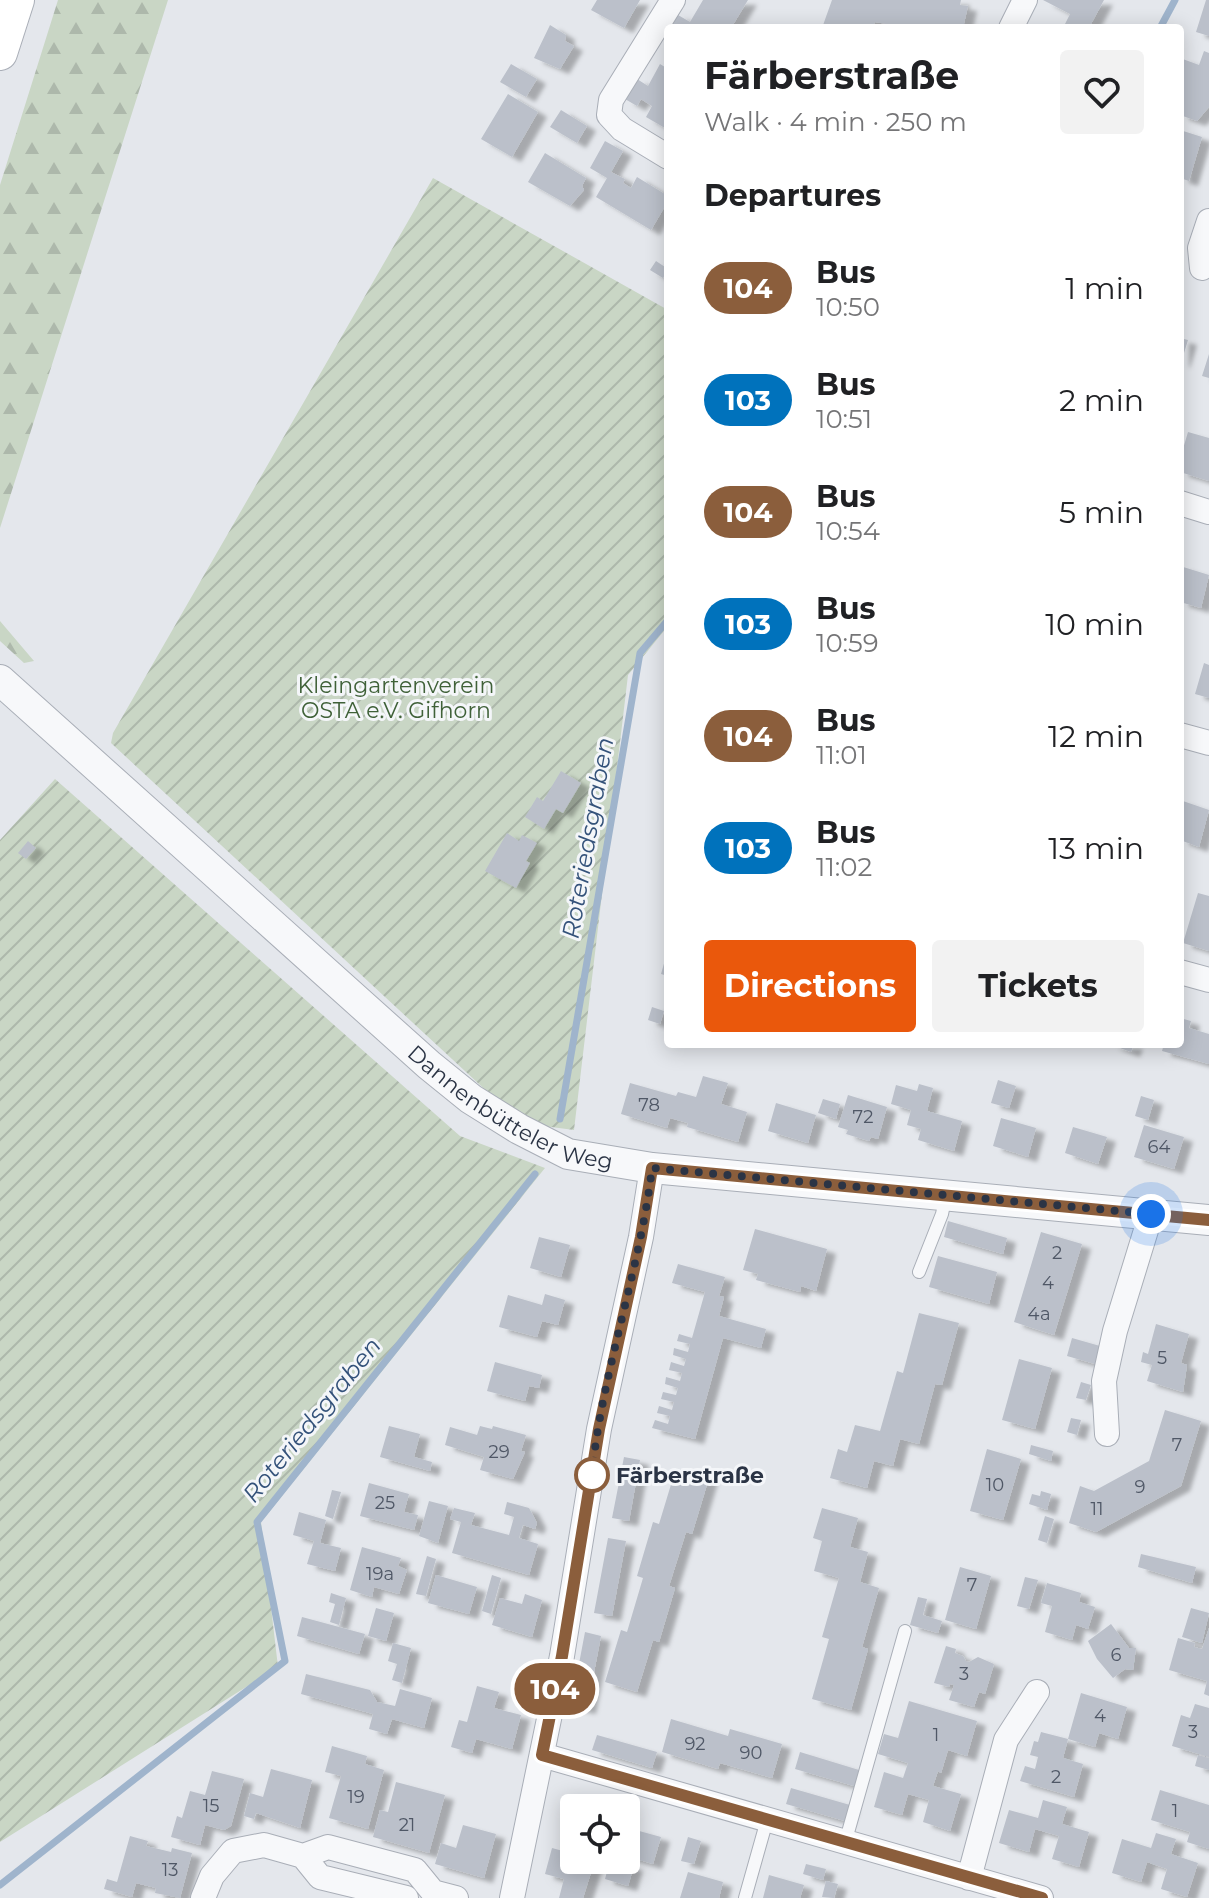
<!DOCTYPE html>
<meta charset="utf-8">
<style>
body{margin:0;font-family:Montserrat,sans-serif;background:#f2f2f2;color:#202124;height:100vh;display:flex;flex-direction:column;font-size:30px;white-space:nowrap}
*{box-sizing:border-box;margin:0}
p{font-size:26px;color:#757577}
.icon{flex:none;width:44px;height:44px;fill:none;stroke:currentColor;stroke-width:2;stroke-linecap:round;stroke-linejoin:round}
.map{position:relative;flex:1;overflow:hidden}
.side{position:absolute;left:664px;top:24px;width:520px;height:1024px;display:flex;flex-direction:column;background:#fff;border-radius:8px;box-shadow:0 4px 20px #0003}
.side>*{flex:none}
.badge{padding:0 16px;border-radius:26px;font-size:28px;line-height:52px}
.fabs{position:absolute;left:560px;top:1794px;display:grid;gap:16px}
.fabs a{display:grid;place-items:center;width:80px;height:80px;border-radius:8px;background:#fff;box-shadow:0 4px 20px #0003;font-size:40px}
.you{position:absolute;width:40px;height:40px;margin:-20px;border:6px solid #fff;border-radius:50%;background:#1a73e8;box-shadow:0 0 0 12px #1a73e833}
.map>.badge{position:absolute;translate:-50% -50%;box-shadow:0 0 0 4px #fff}
h2{padding:0 40px;font-size:30px;line-height:72px}
.round{display:grid;place-items:center;flex:none;width:84px;height:84px;border-radius:8px;background:#f2f2f2}
.headline{display:flex;align-items:center;justify-content:space-between;height:136px;padding:0 40px}
h1{font-size:38px;font-weight:700;line-height:60px}
.button{display:flex;gap:16px;margin-top:auto;padding:16px 40px}
.button a{flex:1;height:92px;border-radius:8px;background:#ea580c;color:#fff;font-size:32px;font-weight:700;line-height:92px;text-align:center}
.button a+a{background:#f2f2f2;color:#202124}
ul{padding:0;list-style:none}
li{display:flex;align-items:center;gap:24px;height:112px;padding:0 40px}
li div{flex:1}
li b{display:block;font-size:30px}
li em{font-style:normal}
li .badge{min-width:88px;font-weight:700;text-align:center}
.map>svg:first-child{display:block}
</style>
<div class="map">
<svg width="1209" height="1898" viewBox="0 0 1209 1898">
<defs>
<pattern id="forest-firs" width="22" height="20" patternUnits="userSpaceOnUse" patternTransform="scale(2)"><rect width="22" height="20" fill="#c9d6c5"/><path d="M5 1l3.5 6h-7zM16 11l3.5 6h-7z" fill="#adb8ab"/></pattern>
<pattern id="garden-furrows" width="10" height="10" patternUnits="userSpaceOnUse" patternTransform="scale(2)"><rect width="10" height="10" fill="#c9d6c5"/><path d="M-1 1l2-2M0 10L10 0M9 11l2-2" fill="none" stroke="#adb8ab"/></pattern>
<filter id="shadow"><feDropShadow dx="9" dy="5" stdDeviation="2" flood-color="#0004"/></filter>
</defs>
<rect width="100%" height="100%" fill="#e4e7ec"/>
<path fill="url(#forest-firs)" d="M58 0H168L0 528V185Z
M0 621 34 661 24 663 0 641Z"/>
<path fill="url(#garden-furrows)" d="M433 178 668 310V626L628 675 574 1130 521 1123 111 743 113 733Z
M55 779 460 1136 545 1168 261 1522 278 1667 0 1842V840Z"/>
<g fill="none" stroke-linecap="round" stroke-linejoin="round">
<path stroke="#9fb4cc" stroke-width="7" d="M1160 28 1175 0
M560 1119 640 653 668 620
M0 1885 285 1661 257 1522 535 1174"/>
</g>
<path fill="#bbc0ca" filter="url(#shadow)" d="M597 0H640L624 28 591 10Z
M703 0H748L731 28H670L678 15 690 22Z
M832 0H961L960 5 968 6 963 28H913L875 22 872 28H822Z
M1043 0H1104L1091 24 1097 28H1073L1065 24 1070 14Z
M1206 0H1209V36L1196 32Z
M550 25 566 35 565 41 574 46 560 69 534 58Z
M1204 51 1209 53V107L1197 121 1180 115V58L1199 65Z
M511 64 537 79 526 97 500 82Z
M660 64 668 69V122L665 128 646 117 652 106 641 99 637 106 625 99 637 79 648 86Z
M508 94 538 112 512 157 481 139Z
M561 110 587 126 577 143 550 127Z
M1180 130 1202 137 1189 181 1180 178Z
M605 141 623 151 611 172 625 179 623 183 631 188 637 177 668 196V201L651 230 596 197 607 178 590 168Z
M545 153 586 178 582 186 584 190 570 206 528 182Z
M656 261 668 269 663 278 650 270Z
M1180 338 1188 340 1181 363H1180Z
M1209 354V378L1202 376Z
M1188 432 1209 438V481L1180 472V459Z
M1180 566 1209 575 1201 608 1180 602Z
M1204 663 1209 665V698L1195 694Z
M561 771 581 783 563 813 556 809 544 829 525 817 537 797 543 801Z
M1180 800 1209 810 1199 847 1180 840Z
M507 833 519 841 522 835 537 843 526 861 530 863 516 888 485 871Z
M28 841 36 848 26 859 18 853Z
M1198 893 1209 896V951L1183 943Z
M665 960 668 961V976L661 974Z
M652 1007 664 1011 660 1024 648 1020Z
M1180 1018 1191 1021 1189 1028 1209 1034V1064L1162 1051 1164 1044H1180Z
M1109 1044H1134L1131 1052Z
M703 1076 728 1083 721 1104 747 1112 738 1142 687 1127 688 1123 670 1118 667 1128 621 1114 630 1083 676 1096 678 1092 696 1097Z
M998 1080 1016 1086 1009 1108 991 1103Z
M919 1084 933 1088 927 1111 962 1121 954 1151 918 1140 921 1129 907 1125 911 1110 891 1104 896 1085 917 1091Z
M848 1095 887 1107 878 1139 871 1137 869 1141 846 1134 848 1130 838 1127Z
M1141 1096 1154 1100 1148 1120 1135 1116Z
M823 1099 840 1104 836 1119 818 1113Z
M776 1103 816 1115 808 1143 768 1131Z
M1001 1118 1036 1128 1028 1157 993 1146Z
M1144 1125 1184 1137 1174 1169 1134 1157Z
M1073 1127 1107 1137 1098 1164 1065 1153Z
M948 1221 1007 1238 1003 1254 944 1237Z
M755 1229 827 1249 816 1291 801 1286 800 1292 756 1280 758 1274 743 1270Z
M1041 1232 1082 1244 1054 1335 1014 1322Z
M539 1237 570 1245 561 1277 530 1268Z
M938 1256 997 1272 989 1304 929 1287Z
M678 1264 725 1277 719 1296 724 1297 719 1316 766 1329 761 1348 723 1338 695 1439 652 1428 655 1420 668 1424 670 1416 657 1413 659 1406 672 1410 674 1402 661 1399 663 1392 676 1395 678 1388 665 1384 666 1377 680 1381 682 1373 669 1370 671 1362 684 1366 686 1359 673 1355 674 1348 688 1352 690 1344 677 1341 679 1334 692 1338 705 1292 672 1283Z
M545 1294 565 1300 558 1325 542 1321 537 1337 499 1327 508 1295 542 1305Z
M919 1313 959 1323 942 1385 935 1384 919 1444 900 1439 893 1466 874 1461 867 1488 830 1478 838 1449 847 1452 855 1425 880 1431 897 1371 903 1373Z
M1156 1324 1189 1334 1181 1363 1187 1365 1183 1392 1147 1381 1152 1365 1141 1362 1143 1352 1148 1354Z
M1072 1338 1100 1346 1095 1364 1067 1356Z
M1019 1359 1052 1368 1035 1429 1002 1420Z
M495 1362 542 1375 539 1388 529 1386 525 1401 487 1391Z
M1081 1382 1091 1385 1086 1400 1076 1398Z
M1165 1410 1201 1421 1181 1486 1096 1532 1069 1523 1080 1486 1094 1491 1149 1461Z
M1071 1418 1081 1420 1077 1435 1067 1432Z
M389 1426 420 1434 414 1457 432 1462 430 1471 380 1457Z
M480 1426 492 1429 493 1426 526 1435 521 1451 525 1452 513 1479 480 1470 484 1457 445 1445 450 1427 477 1435Z
M1031 1445 1053 1451 1051 1461 1029 1454Z
M987 1449 1021 1459 1003 1520 970 1511Z
M624 1457 640 1460 629 1521 612 1518Z
M676 1468 709 1478 692 1534 686 1532 669 1586 675 1588 659 1642 653 1640 637 1692 605 1682 621 1630 627 1632 643 1578 637 1576 653 1522 659 1524Z
M369 1483 409 1494 404 1512 418 1515 414 1530 360 1516Z
M332 1490 341 1492 333 1519 325 1516Z
M1041 1491 1051 1494 1047 1510 1029 1504 1032 1494 1040 1496Z
M429 1501 448 1506 438 1543 419 1536Z
M507 1502 529 1508 537 1523 535 1529 523 1525 519 1538 538 1544 529 1575 452 1553 461 1522 450 1519 454 1508 475 1513 471 1525 509 1535 514 1517 504 1514Z
M822 1508 858 1518 850 1547 868 1552 860 1582 879 1588 862 1647 868 1649 851 1710 812 1699 829 1639 822 1637 839 1578 814 1571 822 1541 813 1538Z
M299 1512 326 1520 320 1543 341 1548 335 1571 307 1564 314 1541 293 1535Z
M1045 1516 1054 1519 1047 1543 1038 1540Z
M608 1538 626 1541 612 1616 594 1613Z
M362 1547 401 1558 398 1566 407 1570 399 1594 374 1587 372 1597 350 1590Z
M1141 1554 1196 1567 1192 1583 1138 1567Z
M427 1556 436 1559 426 1596 416 1594Z
M960 1567 991 1576 976 1629 945 1620Z
M436 1575 477 1587 469 1614 428 1603Z
M492 1575 501 1578 491 1614 482 1611Z
M1025 1577 1038 1580 1029 1609 1017 1606Z
M1047 1583 1081 1593 1079 1602 1095 1607 1088 1629 1076 1625 1072 1640 1045 1632 1052 1606 1041 1603Z
M331 1593 346 1598 339 1625 330 1622 335 1604 329 1602Z
M525 1594 542 1600 532 1637 492 1625 500 1598 522 1604Z
M918 1597 927 1599 923 1615 942 1621 938 1633 910 1625Z
M376 1608 394 1613 386 1641 368 1636Z
M1191 1608 1209 1613 1202 1643 1182 1637Z
M302 1617 365 1634 359 1654 297 1636Z
M1111 1624 1129 1648H1136L1133 1670 1125 1669 1113 1678 1097 1659 1088 1641Z
M1209 1628V1696L1204 1694 1207 1681 1169 1670 1178 1638 1195 1643 1194 1647 1202 1649Z
M585 1632 601 1636 587 1709 571 1706Z
M393 1643 411 1648 402 1683 392 1680 397 1664 388 1661Z
M946 1646 956 1649 955 1653 963 1656 966 1661 969 1662 978 1657 994 1664 985 1694 979 1692 974 1707 949 1700 954 1685 950 1684 949 1687 934 1683Z
M306 1674 370 1690 377 1702 395 1706 400 1689 432 1698 424 1728 392 1719 387 1734 369 1729 373 1714 301 1694Z
M477 1686 499 1692 494 1708 521 1715 512 1749 476 1739 472 1753 451 1747 459 1720 467 1722Z
M1081 1693 1127 1707 1118 1739 1099 1733 1095 1747 1068 1739Z
M909 1701 977 1721 967 1756 948 1750 941 1773 938 1771 933 1786 961 1794 950 1831 923 1822 929 1800 908 1794 902 1815 874 1807 884 1772 903 1778 908 1763 878 1754 884 1734 898 1738Z
M1195 1704 1209 1708V1757L1172 1746 1181 1715 1190 1718Z
M671 1719 728 1736 730 1729 782 1744 772 1778 720 1763 718 1769 662 1752Z
M1041 1732 1068 1739 1063 1758 1083 1764 1074 1797 1020 1781 1025 1766 1035 1769 1038 1757 1030 1755 1034 1741 1038 1742Z
M597 1735 657 1752 652 1768 592 1750Z
M332 1746 367 1756 365 1764 384 1770 368 1829 329 1818 341 1776 325 1772Z
M800 1752 859 1770 854 1786 795 1769Z
M1198 1755 1209 1758V1770L1195 1766Z
M271 1769 312 1780 300 1828 256 1813 254 1819 244 1816 250 1793 263 1797Z
M212 1771 244 1779 231 1826 224 1830 205 1825 200 1845 171 1837 177 1816 182 1818 190 1791 205 1795Z
M396 1782 445 1795 429 1853 373 1837 380 1810 388 1812Z
M791 1788 850 1805 845 1821 786 1804Z
M1160 1790 1209 1805V1849L1187 1842 1190 1832 1151 1820Z
M1043 1800 1067 1807 1062 1824 1089 1832 1079 1867 1052 1859 1059 1836 1035 1829 1029 1852 999 1843 1009 1810 1038 1818Z
M463 1825 496 1834 484 1878 435 1864 441 1843 456 1848Z
M632 1829 661 1837 653 1864 626 1856Z
M1156 1833 1176 1839 1171 1854 1198 1863 1187 1897 1161 1889 1167 1869 1147 1862 1141 1882 1112 1873 1122 1839 1151 1848Z
M130 1836 148 1841 146 1846 171 1852 172 1848 192 1853 180 1898 155 1893 156 1888 136 1883 132 1897 104 1889 107 1879 117 1882Z
M688 1837 701 1841 694 1864 681 1861Z
M552 1848 574 1854V1860H595L583 1898H559L564 1879 545 1874Z
M610 1860 634 1866 628 1886 605 1879Z
M806 1864 826 1869 823 1880 803 1874Z
M688 1872 723 1882 719 1898H680Z
M769 1875 804 1885 800 1898H763Z
M826 1881 838 1884 834 1898 822 1897Z"/>
<g fill="none" stroke-linecap="round" stroke-linejoin="round">
<g stroke="#a9aeb7" stroke-width="14">
<path id="service" d="M919 1272 942 1214 946 1195
M845 1843 905 1631
M745 1898 767 1820"/>
</g>
<g stroke="#a9aeb7" stroke-width="26">
<path id="minor" d="M1011 28 1025 0
M668 157 622 129 609 115 611 100 673 0
M1202 268 1200 248 1209 221
M1180 503 1209 512
M1180 735 1209 743
M1180 972 1209 980
M1107 1434 1104 1381 1115 1331 1151 1214
M542 1755 1041 1898
M303 1856 320 1877 406 1898
M969 1878 1006 1740 1037 1692
M203 1898 212 1876 233 1851 264 1845 303 1856 328 1847 415 1870 433 1892 456 1898
M512 1898 562 1656 599 1429 641 1237 652 1168"/>
</g>
<g stroke="#a9aeb7" stroke-width="32">
<g id="tertiary">
<path id="s1" d="M0 680 429 1065 471 1099 519 1129 568 1154 652 1168 1209 1220"/>
</g>
</g>
<g stroke="#a9aeb7" stroke-width="36">
<path id="secondary" d="M0 53 17 0"/>
</g>
<use href="#service" stroke="#f7f8fa" stroke-width="12"/>
<use href="#minor" stroke="#f7f8fa" stroke-width="24"/>
<use href="#tertiary" stroke="#f7f8fa" stroke-width="30"/>
<use href="#secondary" stroke="#fff" stroke-width="34"/>
</g>
<g fill="none" stroke-linecap="round" stroke-linejoin="round">
<g stroke="#fff" stroke-width="18">
<path id="line" d="M1042 1898 542 1755 562 1656 599 1429 641 1237 652 1168 1209 1220"/>
</g>
<use href="#line" stroke="#8b5e3c" stroke-width="12"/>
<path stroke="#2b3445" stroke-width="8" stroke-dasharray="0 14.4" d="M592 1475C601 1375 640 1271 652 1168L1151 1214"/>
</g>
<circle fill="#fff" stroke="#8b5e3c" stroke-width="4" cx="592" cy="1475" r="16"/>
<g text-anchor="middle" stroke-width="6" stroke-linejoin="round" paint-order="stroke">
<g font-size="18" fill="#4f5766">
<text x="649" y="1111">78</text>
<text x="863" y="1123">72</text>
<text x="1159" y="1153">64</text>
<text x="1057" y="1259">2</text>
<text x="1048" y="1289">4</text>
<text x="1039" y="1320">4a</text>
<text x="1162" y="1364">5</text>
<text x="1177" y="1451">7</text>
<text x="499" y="1458">29</text>
<text x="995" y="1491">10</text>
<text x="1140" y="1493">9</text>
<text x="385" y="1509">25</text>
<text x="1097" y="1515">11</text>
<text x="380" y="1580">19a</text>
<text x="972" y="1591">7</text>
<text x="1116" y="1661">6</text>
<text x="964" y="1680">3</text>
<text x="1100" y="1722">4</text>
<text x="1193" y="1738">3</text>
<text x="936" y="1741">1</text>
<text x="695" y="1750">92</text>
<text x="751" y="1759">90</text>
<text x="1056" y="1783">2</text>
<text x="356" y="1803">19</text>
<text x="211" y="1812">15</text>
<text x="1175" y="1817">1</text>
<text x="407" y="1831">21</text>
<text x="170" y="1876">13</text>
</g>
<g font-size="22" fill="#3f6138" stroke="#f4f6f9">
<text x="396" y="693">Kleingartenverein<tspan x="396" dy="25">OSTA e.V. Gifhorn</tspan></text>
</g>
<g font-size="22" fill="#2b3445" stroke="#f4f6f9">
<text dy="8" stroke="none"><textPath href="#s1" startOffset="670">Dannenbütteler Weg</textPath></text>
</g>
<g font-size="22" font-weight="bold" fill="#2b3445" stroke="#f4f6f9" text-anchor="start">
<text x="616" y="1483">Färberstraße</text>
</g>
<g font-size="24" font-style="italic" fill="#34527a" stroke="#f4f6f9">
<text transform="translate(588 838) rotate(-80)" y="8">Roteriedsgraben</text>
<text transform="translate(312 1420) rotate(-51)" y="8">Roteriedsgraben</text>
</g>
</g>
</svg>
<div class="fabs">
<a><svg class="icon" aria-label="locate" viewBox="0 0 24 24"><circle cx="12" cy="12" r="6"/><path d="M12 2v4M12 18v4M2 12h4M18 12h4"/></svg></a>
</div>
<div class="you" style="left:1151px;top:1214px"></div>
<b class="badge" style="left:555px;top:1689px;background:#8b5e3c;color:#fff">104</b>
<section class="side">
<div class="headline"><div><h1>Färberstraße</h1><p>Walk · 4 min · 250 m</p></div><a class="round"><svg class="icon" aria-label="heart" viewBox="0 0 24 24"><path d="M12 20l-8-8c-3-5 5-10 8-4 3-6 11-1 8 4z"/></svg></a></div>
<h2>Departures</h2>
<ul>
<li><span class="badge" style="background:#8b5e3c;color:#fff">104</span><div><b>Bus</b><p>10:50</p></div><em>1 min</em></li>
<li><span class="badge" style="background:#0072bc;color:#fff">103</span><div><b>Bus</b><p>10:51</p></div><em>2 min</em></li>
<li><span class="badge" style="background:#8b5e3c;color:#fff">104</span><div><b>Bus</b><p>10:54</p></div><em>5 min</em></li>
<li><span class="badge" style="background:#0072bc;color:#fff">103</span><div><b>Bus</b><p>10:59</p></div><em>10 min</em></li>
<li><span class="badge" style="background:#8b5e3c;color:#fff">104</span><div><b>Bus</b><p>11:01</p></div><em>12 min</em></li>
<li><span class="badge" style="background:#0072bc;color:#fff">103</span><div><b>Bus</b><p>11:02</p></div><em>13 min</em></li>
</ul>
<div class="button"><a>Directions</a><a>Tickets</a></div>
</section>
</div>
